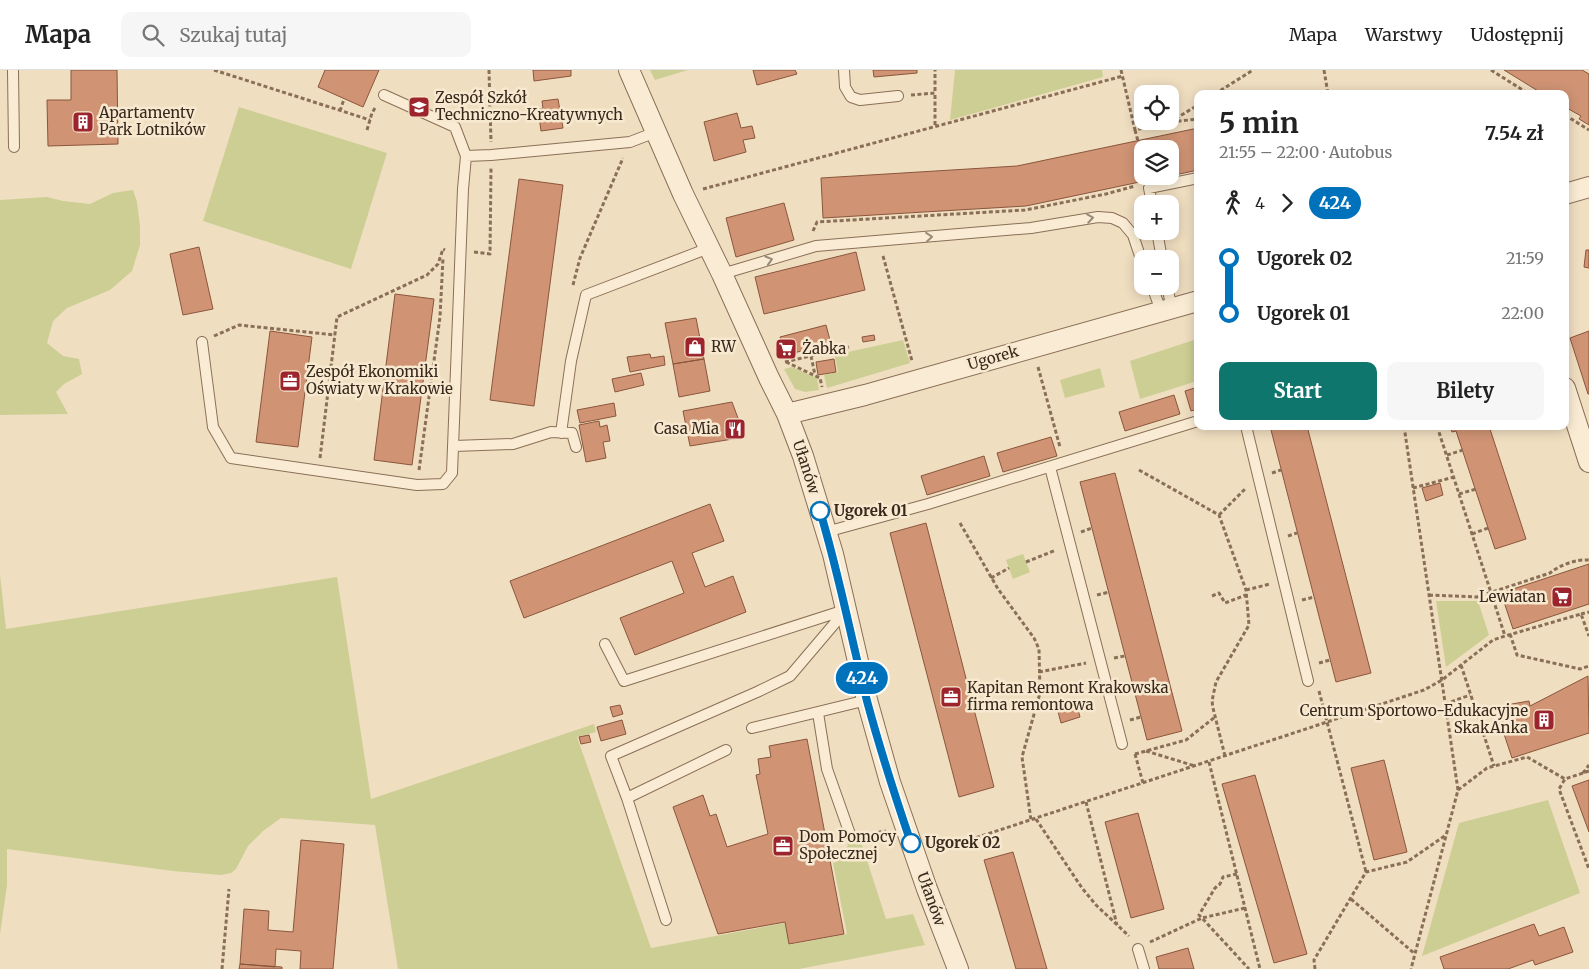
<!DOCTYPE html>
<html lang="pl">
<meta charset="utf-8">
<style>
body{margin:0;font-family:Merriweather,serif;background:#f6f6f6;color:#222;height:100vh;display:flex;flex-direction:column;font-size:19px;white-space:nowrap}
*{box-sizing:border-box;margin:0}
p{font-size:16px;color:#767676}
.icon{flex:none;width:28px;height:28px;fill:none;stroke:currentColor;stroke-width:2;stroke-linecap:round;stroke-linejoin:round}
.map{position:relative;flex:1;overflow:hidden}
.side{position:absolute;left:1194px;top:20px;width:375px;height:340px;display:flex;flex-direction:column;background:#fff;border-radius:10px;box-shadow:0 2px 12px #0003}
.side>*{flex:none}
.badge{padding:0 10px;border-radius:16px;font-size:18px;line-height:32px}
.buttons{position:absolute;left:1134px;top:15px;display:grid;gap:10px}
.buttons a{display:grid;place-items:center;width:45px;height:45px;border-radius:10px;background:#fff;box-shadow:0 2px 12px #0003;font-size:25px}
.map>.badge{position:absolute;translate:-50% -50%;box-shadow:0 0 0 2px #fff}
.legs{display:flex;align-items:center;gap:8px;height:55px;padding:0 25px;font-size:16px}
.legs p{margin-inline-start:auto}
.headline{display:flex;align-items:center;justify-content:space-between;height:85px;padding:0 25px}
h1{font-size:28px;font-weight:700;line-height:38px}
.button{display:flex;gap:10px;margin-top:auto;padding:10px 25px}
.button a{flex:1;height:58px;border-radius:10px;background:#0f766e;color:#fff;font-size:20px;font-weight:700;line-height:58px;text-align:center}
.button a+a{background:#f6f6f6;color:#222}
ul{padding:0 25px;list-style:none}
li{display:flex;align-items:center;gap:18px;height:55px;font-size:19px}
li i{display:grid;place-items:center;width:8px;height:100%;margin:0 6px;background:currentColor}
li i::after{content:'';width:12px;height:12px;margin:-6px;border:4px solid;border-radius:50%;background:#fff}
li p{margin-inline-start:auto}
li:first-child i{background:linear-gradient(#0000 50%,currentColor 0)}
li:last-child i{background:linear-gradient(currentColor 50%,#0000 0)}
header{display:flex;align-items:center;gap:30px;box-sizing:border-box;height:70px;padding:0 25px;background:#fff;border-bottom:1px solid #e0e0e0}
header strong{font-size:24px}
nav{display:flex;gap:28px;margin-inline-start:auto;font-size:18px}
.search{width:350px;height:45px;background:#f6f6f6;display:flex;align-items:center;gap:12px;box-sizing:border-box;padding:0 18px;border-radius:10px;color:#767676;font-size:19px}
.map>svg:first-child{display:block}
</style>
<header>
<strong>Mapa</strong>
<div class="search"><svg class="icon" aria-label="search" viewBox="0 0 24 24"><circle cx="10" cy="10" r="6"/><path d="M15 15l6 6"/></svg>Szukaj tutaj</div>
<nav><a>Mapa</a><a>Warstwy</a><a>Udostępnij</a></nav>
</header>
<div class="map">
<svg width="1589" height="899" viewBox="0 0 1589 899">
<rect width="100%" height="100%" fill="#f0dec0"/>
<path fill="#ccce94" d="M650 0H688L655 10Z
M955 0H1102L1103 7 950 50Z
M239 37 387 83 351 199 203 151Z
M133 120 137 132 140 156V175L132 201 110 220 67 238 53 251 47 273 63 286 79 289 82 304 64 314 56 322 68 344 0 345V130L47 127 63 131 90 134 113 123Z
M903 270 910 293 827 318 824 305 838 302 834 282 847 279 848 282Z
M1194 270 1197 282V311L1140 329 1130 291Z
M792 297 817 308 819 320 805 322 795 319 784 299Z
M1100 298 1105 317 1065 328 1060 310Z
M1023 484 1030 502 1013 509 1006 490Z
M0 505 6 559 337 507 371 729 594 654 596 662 577 667 651 878 785 853 789 875 847 864 833 793C844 790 847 782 848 772L860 769 886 849 913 844 925 875 799 899H398L375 755 281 748 263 761 248 776 236 799 231 803 221 805 173 801 7 779V815L0 864Z
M1436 531H1478L1489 565 1446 597Z
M1548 730 1580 823 1422 886 1459 753Z"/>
<path fill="#d09474" stroke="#8a563c" d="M71 0H117L118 74 48 76 47 30H71Z
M325 0H379L363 37 318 17Z
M533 0H571V6L534 11Z
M753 0H795L797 4 757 15Z
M873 0H917V3L874 7Z
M1504 0H1582L1589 4V55L1579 49 1581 46 1565 37V24H1543Z
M558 29 563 58 541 61 538 39H543L542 31Z
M737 43 741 58 752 56 755 68 743 70 746 82 714 91 704 52Z
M1198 58V100L1170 106V79H1142V106H1168L1026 136 823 148 821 108 1017 96Z
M519 109 563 115 534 336 490 330Z
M784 133 794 170 736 187 726 148Z
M199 177 213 239 183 245 170 184Z
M1586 180H1589V198L1584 197Z
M856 182 865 220 764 244 755 207Z
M395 224 434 229 412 395 374 390Z
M696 248 704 289 673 294 665 253Z
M826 255 831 274 785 285 780 267Z
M270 261 312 267 298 377 256 372Z
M1589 261V324H1588L1570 268Z
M874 265 875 270 863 272 862 267Z
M650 284 651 288 664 286 665 295 630 302 627 287Z
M704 289 710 321 679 327 673 294Z
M834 289 836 302 818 305 816 292Z
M641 303 644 315 615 322 612 309Z
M1198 317V339L1191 341 1185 321Z
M1174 325 1180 344 1125 361 1119 342Z
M732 332 745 367 690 376 683 341Z
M614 333 616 346 580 353 577 340Z
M599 351 600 357 607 355 610 371 603 372 606 388 586 392 579 355Z
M1270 356H1307L1371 603 1336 612Z
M1450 356H1489L1526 469 1495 479 1456 361 1452 362Z
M1051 367 1057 386 1003 402 997 383Z
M984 386 990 406 927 425 921 406Z
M1115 403 1182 661 1147 670 1080 412Z
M1440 413 1443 425 1426 431 1422 418Z
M710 434 724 471 692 483 705 517 733 506 746 542 635 585 620 548 684 523 672 491 524 548 510 511Z
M926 453 994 717 959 727 890 463Z
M1589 494V534L1513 559 1501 523Z
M1588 606 1589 663 1512 688 1495 637 1529 631 1530 636Z
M1075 629 1080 647 1061 653 1056 634Z
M620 635 623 644 613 647 610 637Z
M622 650 626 664 601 671 597 657Z
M589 665 591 672 581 674 579 667Z
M807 669 844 864 789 874 785 852 718 864 673 737 703 725 710 746 716 744 727 777 768 764 756 705 760 704 758 689 771 687 769 676Z
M1384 690 1407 782 1374 790 1351 698Z
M1255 705 1307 884 1274 893 1222 714Z
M1589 710V762L1572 716Z
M1138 743 1164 839 1131 848 1105 752Z
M301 770 344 774 333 899H300L301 881 276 879 275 897 240 894 244 839 269 841 268 860 293 862Z
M1013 782 1047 899H1016L984 790Z
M1534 854 1539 866 1564 857 1573 882 1535 895 1533 890 1508 899H1444L1440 887Z
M1188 878 1194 899H1159L1156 887Z
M240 894 282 897V899H239Z"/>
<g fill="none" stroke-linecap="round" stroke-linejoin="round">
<g stroke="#8a6f57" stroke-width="12">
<path id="service" d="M13 0 14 77
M844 0 845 17 851 27 860 30 898 26
M384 25 455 57 466 86
M1152 134 1149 118 1198 108
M1157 161 1162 189
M722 204 816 176 1031 158 1098 147 1112 148 1123 153 1133 165 1142 192
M1152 216 1161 241
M1167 216 1172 239
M202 272 213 357 231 388 417 415 443 414 452 403 463 119 466 86 491 85 630 72 656 62
M1246 356 1308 611
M561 363 571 291 586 225 709 178
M454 376 513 374 551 362 572 363 576 377
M1050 397 1122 674
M826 462 928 434 1198 351
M605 574 624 611 845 540
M818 643 827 699 851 767
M752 658 867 630
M726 680 627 728 611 686 757 622 790 606 846 540
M627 728 666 850
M1138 879 1144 899"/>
</g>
<g stroke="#8a6f57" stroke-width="22">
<path id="minor" d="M629 0 683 124 722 204 769 308 787 344 803 386 833 484 867 630 890 712 927 819 958 899
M1565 124 1589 117
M1565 318 1589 392
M787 344 865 325 1198 231"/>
</g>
<path stroke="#8a6f57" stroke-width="3" stroke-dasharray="4 2.5" stroke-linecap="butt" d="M214 0 370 50
M489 0 491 72
M1121 0 1135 60 1170 52 1198 35
M1324 0 1328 24
M1491 0 1529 24
M1215 24 1253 0
M911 25 935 23V0
M340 41 344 29
M1565 45 1589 60
M1171 52 1198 49
M935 55V23
M367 60 372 43 375 38
M1135 60 1138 71
M703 119 1123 6
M813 161 817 152 1025 140 1106 124 1135 116
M474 182 490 184 491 98
M883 186 912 291
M573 215 580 188 623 88
M214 266 239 255 335 265
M811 286 815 305
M785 292 849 277
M786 292 820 308 822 317
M1038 297 1060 377
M1404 356 1458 720 1411 899
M1437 356 1505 566
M1447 385 1463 380
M320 388 337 247 427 205 438 194 443 179 445 180
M419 400 440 247 443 188
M1139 400 1219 445 1246 520 1249 555 1216 612 1212 631 1213 638 1225 686
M1272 403 1281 400
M1413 418 1454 407
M1459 424 1476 419
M1219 445 1246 418
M960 453 998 519 1034 568 1039 579 1040 623 1022 687 1031 750
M1081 462 1092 458
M1472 464 1488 458
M1288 466 1297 463
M1026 492 1056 480
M991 508 1009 498
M1246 520 1270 514
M1097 525 1109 522
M1429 525 1477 527 1550 503C1560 495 1576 489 1589 490
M1212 526 1219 523 1225 533 1246 525
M1302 530 1314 527
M1581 544 1589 542
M1510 564 1517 585 1580 599 1589 596
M1114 588 1125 586
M1319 593 1330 590
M1461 595 1494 696
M1039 602 1086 593
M1319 621 1366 802
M1445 634 1470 625
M1130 650 1141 647
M1146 681 1195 696
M1135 684 1186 670 1215 647
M1135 684 1143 713
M1209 692 1260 899
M1589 701 1565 709 1559 719 1589 799
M1583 703 1589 695
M1458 720 1487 698 1527 687 1565 709
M1086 732 1117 855
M1036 749 1082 818 1096 835 1129 866
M865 765 886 761
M939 780 1424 620 1442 610 1493 570 1505 566 1581 544 1589 566
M1237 804 1223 807 1220 814 1215 818 1199 845 1202 848 1245 838
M1351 829 1415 884
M1150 872 1202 848 1249 899
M222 899 229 819
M1315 899 1314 890 1366 802 1407 792 1446 765"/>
<use href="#service" stroke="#faecd4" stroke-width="10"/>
<use href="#minor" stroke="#faecd4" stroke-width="20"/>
</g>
<defs><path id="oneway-chevron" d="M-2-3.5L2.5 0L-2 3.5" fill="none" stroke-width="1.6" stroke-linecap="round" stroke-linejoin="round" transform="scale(1.25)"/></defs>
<g stroke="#9a8a78">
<use href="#oneway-chevron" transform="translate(1090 148) rotate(-9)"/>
<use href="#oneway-chevron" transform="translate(929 167) rotate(-5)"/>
<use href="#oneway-chevron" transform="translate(769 190) rotate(-17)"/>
</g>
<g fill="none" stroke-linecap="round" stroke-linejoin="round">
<g stroke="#fff" stroke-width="11">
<path id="line-1" d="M820 441C839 504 851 568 867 631 880 679 895 726 911 773"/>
</g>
<use href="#line-1" stroke="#0072bc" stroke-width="8"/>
</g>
<defs>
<g id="school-square" transform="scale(1.125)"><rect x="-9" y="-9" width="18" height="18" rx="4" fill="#9c242d" stroke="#f7e9d0"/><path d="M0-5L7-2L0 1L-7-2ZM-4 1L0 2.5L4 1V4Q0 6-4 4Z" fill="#fff"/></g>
<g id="building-square" transform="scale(1.125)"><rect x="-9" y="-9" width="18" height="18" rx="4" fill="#9c242d" stroke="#f7e9d0"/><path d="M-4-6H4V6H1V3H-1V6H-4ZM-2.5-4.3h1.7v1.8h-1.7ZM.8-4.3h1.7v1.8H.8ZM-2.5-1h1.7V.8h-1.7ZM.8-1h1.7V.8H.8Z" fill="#fff"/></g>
<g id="shop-square" transform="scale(1.125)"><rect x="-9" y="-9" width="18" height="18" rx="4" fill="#9c242d" stroke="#f7e9d0"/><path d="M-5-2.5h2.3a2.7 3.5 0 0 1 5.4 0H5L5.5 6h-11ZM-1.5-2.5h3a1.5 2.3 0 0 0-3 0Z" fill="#fff"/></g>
<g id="supermarket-square" transform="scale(1.125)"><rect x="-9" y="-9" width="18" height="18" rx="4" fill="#9c242d" stroke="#f7e9d0"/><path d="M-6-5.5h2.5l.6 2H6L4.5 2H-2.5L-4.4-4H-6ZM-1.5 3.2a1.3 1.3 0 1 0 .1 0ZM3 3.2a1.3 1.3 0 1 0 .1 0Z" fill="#fff"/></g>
<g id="office-square" transform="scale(1.125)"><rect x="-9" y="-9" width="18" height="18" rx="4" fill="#9c242d" stroke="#f7e9d0"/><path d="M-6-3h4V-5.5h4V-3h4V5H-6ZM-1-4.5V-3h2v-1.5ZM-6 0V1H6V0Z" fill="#fff"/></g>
<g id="restaurant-square" transform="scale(1.125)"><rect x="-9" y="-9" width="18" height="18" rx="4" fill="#9c242d" stroke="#f7e9d0"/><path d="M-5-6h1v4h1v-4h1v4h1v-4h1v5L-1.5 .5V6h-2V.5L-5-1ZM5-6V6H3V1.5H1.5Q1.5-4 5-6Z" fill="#fff"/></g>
</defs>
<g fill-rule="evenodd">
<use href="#school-square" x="419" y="37"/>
<use href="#building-square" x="83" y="52"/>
<use href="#shop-square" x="695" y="277"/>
<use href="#supermarket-square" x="786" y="279"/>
<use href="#office-square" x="290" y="311"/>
<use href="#restaurant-square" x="735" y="359"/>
<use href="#supermarket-square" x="1562" y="527"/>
<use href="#office-square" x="951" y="627"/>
<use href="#building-square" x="1544" y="650"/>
<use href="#office-square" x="783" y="776"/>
</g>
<g fill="#fff" stroke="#0072bc" stroke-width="2.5">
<circle cx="820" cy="441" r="9"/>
<circle cx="911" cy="773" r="9"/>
</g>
<g text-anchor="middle" stroke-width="5" stroke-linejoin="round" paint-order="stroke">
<g font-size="15" fill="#39281c" stroke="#f7e9d0" text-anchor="start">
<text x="435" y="33">Zespół Szkół<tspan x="435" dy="17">Techniczno-Kreatywnych</tspan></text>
<text x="99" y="48">Apartamenty<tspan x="99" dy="17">Park Lotników</tspan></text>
<text x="711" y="282">RW</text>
<text x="802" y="284">Żabka</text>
<text x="306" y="307">Zespół Ekonomiki<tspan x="306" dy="17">Oświaty w Krakowie</tspan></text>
<text x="719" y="364" text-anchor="end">Casa Mia</text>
<text x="1546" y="532" text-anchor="end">Lewiatan</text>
<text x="967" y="623">Kapitan Remont Krakowska<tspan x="967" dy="17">firma remontowa</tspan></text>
<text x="1528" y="646" text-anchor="end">Centrum Sportowo-Edukacyjne<tspan x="1528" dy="17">SkakAnka</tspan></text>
<text x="799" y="772">Dom Pomocy<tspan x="799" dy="17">Społecznej</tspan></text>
</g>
<g font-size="15" fill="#39281c" stroke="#f7e9d0">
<text transform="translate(993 288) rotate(-16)" y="5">Ugorek</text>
<text transform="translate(806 397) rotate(72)" y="5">Ułanów</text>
<text transform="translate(931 829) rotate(70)" y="5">Ułanów</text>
</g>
<g font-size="15" font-weight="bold" fill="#39281c" stroke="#f7e9d0" text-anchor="start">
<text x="834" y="446">Ugorek 01</text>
<text x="925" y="778">Ugorek 02</text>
</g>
</g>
</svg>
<div class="buttons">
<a><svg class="icon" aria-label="locate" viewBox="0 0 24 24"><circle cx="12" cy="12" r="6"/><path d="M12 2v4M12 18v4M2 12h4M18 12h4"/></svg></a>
<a><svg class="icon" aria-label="layers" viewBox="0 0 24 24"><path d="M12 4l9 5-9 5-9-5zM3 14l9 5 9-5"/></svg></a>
<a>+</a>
<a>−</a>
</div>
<b class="badge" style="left:862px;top:608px;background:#0072bc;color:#fff">424</b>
<section class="side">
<div class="headline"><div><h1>5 min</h1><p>21:55 – 22:00 · Autobus</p></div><b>7.54 zł</b></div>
<div class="legs"><svg class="icon" aria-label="walk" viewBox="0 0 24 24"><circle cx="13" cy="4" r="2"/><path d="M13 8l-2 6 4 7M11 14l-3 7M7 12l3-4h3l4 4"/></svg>4<svg class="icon" aria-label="forward" viewBox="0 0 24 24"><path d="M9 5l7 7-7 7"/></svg><b class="badge" style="background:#0072bc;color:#fff">424</b></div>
<ul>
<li><i style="color:#0072bc"></i><b>Ugorek 02</b><p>21:59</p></li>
<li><i style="color:#0072bc"></i><b>Ugorek 01</b><p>22:00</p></li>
</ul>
<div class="button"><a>Start</a><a>Bilety</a></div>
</section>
</div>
